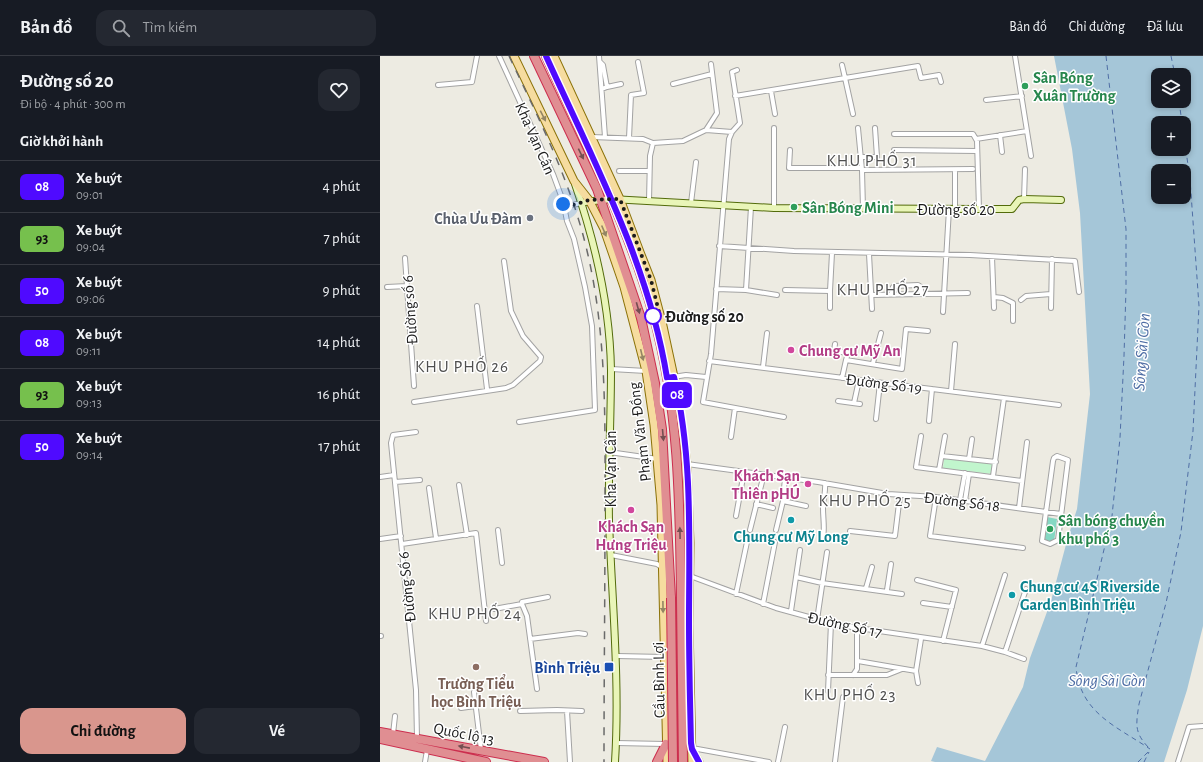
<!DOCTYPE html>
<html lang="vi">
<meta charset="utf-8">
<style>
body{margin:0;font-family:"Alegreya Sans",sans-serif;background:#242831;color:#f1f3f6;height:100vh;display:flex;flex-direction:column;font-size:15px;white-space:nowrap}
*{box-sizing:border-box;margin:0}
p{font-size:13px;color:#9ea1a6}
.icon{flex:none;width:22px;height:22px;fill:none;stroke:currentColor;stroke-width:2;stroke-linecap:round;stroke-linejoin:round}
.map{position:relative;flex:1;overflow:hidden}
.side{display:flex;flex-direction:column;background:#171b24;width:380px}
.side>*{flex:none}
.badge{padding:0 8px;border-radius:6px;font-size:14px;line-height:26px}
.controls{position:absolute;left:771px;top:12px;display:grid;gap:8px}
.controls a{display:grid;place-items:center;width:40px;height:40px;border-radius:8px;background:#171b24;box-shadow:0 2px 6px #0003;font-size:20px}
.you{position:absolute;width:20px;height:20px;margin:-10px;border:3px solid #fff;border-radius:50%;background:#1a73e8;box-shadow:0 0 0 6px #1a73e833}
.map>.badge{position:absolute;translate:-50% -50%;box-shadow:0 0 0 2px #fff}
h2{padding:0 20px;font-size:15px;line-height:36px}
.round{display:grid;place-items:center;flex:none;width:42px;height:42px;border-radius:12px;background:#242831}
.headline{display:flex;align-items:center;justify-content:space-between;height:68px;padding:0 20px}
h1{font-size:19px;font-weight:600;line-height:30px}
.button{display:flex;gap:8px;margin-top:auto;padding:8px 20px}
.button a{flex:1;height:46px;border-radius:12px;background:#d9968d;color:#111;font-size:16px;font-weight:600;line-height:46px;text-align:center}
.button a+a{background:#242831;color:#f1f3f6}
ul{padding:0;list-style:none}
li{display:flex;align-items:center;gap:12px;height:52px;padding:0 20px;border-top:1px solid #363941}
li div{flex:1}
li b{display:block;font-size:15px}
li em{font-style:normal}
li .badge{min-width:44px;font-weight:700;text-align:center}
header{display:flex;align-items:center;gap:24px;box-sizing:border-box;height:56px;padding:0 20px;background:#171b24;border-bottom:1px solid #363941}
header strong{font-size:19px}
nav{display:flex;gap:22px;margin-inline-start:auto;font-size:14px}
.search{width:280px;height:36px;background:#242831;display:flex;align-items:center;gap:10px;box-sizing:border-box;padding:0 14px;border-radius:12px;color:#9ea1a6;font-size:15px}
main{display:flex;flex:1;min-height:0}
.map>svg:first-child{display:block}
</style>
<header>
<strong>Bản đồ</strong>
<div class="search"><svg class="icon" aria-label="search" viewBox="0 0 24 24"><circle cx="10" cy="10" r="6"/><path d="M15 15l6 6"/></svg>Tìm kiếm</div>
<nav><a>Bản đồ</a><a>Chỉ đường</a><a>Đã lưu</a></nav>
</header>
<main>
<section class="side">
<div class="headline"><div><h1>Đường số 20</h1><p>Đi bộ · 4 phút · 300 m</p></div><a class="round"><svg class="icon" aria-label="heart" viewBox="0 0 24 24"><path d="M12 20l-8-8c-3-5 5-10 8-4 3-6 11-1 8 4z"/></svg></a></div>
<h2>Giờ khởi hành</h2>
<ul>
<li><span class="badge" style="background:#4f0aff;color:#fff">08</span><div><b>Xe buýt</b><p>09:01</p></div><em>4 phút</em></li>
<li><span class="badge" style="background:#76c04d;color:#111">93</span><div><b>Xe buýt</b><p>09:04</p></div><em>7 phút</em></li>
<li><span class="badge" style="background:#4f0aff;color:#fff">50</span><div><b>Xe buýt</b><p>09:06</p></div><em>9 phút</em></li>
<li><span class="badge" style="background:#4f0aff;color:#fff">08</span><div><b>Xe buýt</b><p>09:11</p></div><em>14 phút</em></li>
<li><span class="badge" style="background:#76c04d;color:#111">93</span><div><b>Xe buýt</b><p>09:13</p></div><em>16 phút</em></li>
<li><span class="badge" style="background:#4f0aff;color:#fff">50</span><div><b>Xe buýt</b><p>09:14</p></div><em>17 phút</em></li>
</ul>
<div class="button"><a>Chỉ đường</a><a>Vé</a></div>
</section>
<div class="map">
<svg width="823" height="706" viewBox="0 0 823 706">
<rect width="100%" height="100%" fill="#edebe2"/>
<path fill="#c1f5cd" d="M564 402 613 408 612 418 563 412Z"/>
<path fill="#85d8c3" d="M667 461 677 463 674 486 664 484Z"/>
<path fill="#a5c6d8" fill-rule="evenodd" d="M674 0H823V570L807 634 784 706H555L551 705 557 691 605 705 643 631 650 602 671 545 688 481 697 453 710 338 700 157 692 93ZM778 19H804V45H778ZM778 67H804V93H778ZM778 115H804V141H778Z"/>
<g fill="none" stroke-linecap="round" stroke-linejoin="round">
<path stroke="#4f6ea5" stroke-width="1" stroke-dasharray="5 4" stroke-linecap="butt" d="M726 0 746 173V233L744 300 740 382 732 460 696 611C700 657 736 670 770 693
M791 0 795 19
M799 45 802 67
M768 691C754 676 756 668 759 648L786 547 801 476 813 375 819 250 810 123 804 81
M758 706 770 694
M764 706 769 696"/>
<g stroke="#a3a3a3" stroke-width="6">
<path id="street" d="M119 0 173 118 183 145 187 165 194 183 205 231 212 270 215 354 139 366
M219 0 225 81
M635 0 651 100
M220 6 223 9 227 31 222 33
M357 14 352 16 360 67 352 76 349 83 331 298 323 346 404 361
M293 28 332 18
M58 29 92 26 97 0
M227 31 241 28
M391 35 395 58
M355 40 465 22 462 9
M606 44 642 40
M473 58 465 22 538 10 541 22 559 19 561 26
M394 72V152
M478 72 482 114 483 153
M326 74 352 76
M514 78H593L597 85 599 153
M620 79 622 96
M212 81 263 83 273 87 303 85 326 74 337 57 331 8
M249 82 251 39 264 37 258 6
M596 83 647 75
M410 94 409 112H481
M514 94 597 95
M480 101H497L495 72
M482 114 593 113
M239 115H269
M644 143 645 113
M269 145 270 100 273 87
M311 147 316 106
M184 151 201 147
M575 153V114
M339 190 414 195 590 199 695 205 699 236
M489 198 492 253
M612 201 614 252
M25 202 34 330
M7 231 27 230
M336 233 366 234 397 239
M366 234 371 151
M405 234 450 235 452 197
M450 235V252
M512 238 513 231 515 230 538 229 541 231V237
M492 239 588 237
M614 241 623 242 633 247V265
M641 244 646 240 671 238
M97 250 107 333
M671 252 672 203
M563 256 569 153
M455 288 454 295 468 297 466 304
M329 305 679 349
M493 307 501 277
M383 311 387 277
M231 313 266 315
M293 321 306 319 326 321
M462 322 466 304 522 313 526 273 548 275
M571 335 575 288
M458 345 480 348
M34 346 126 332 133 329 160 305 161 301 143 280 131 255 124 205
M474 347 479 324
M496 363 500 327
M549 365 552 333
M36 376 13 379 11 387 36 634 37 682
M541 380 536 411 642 425
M351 381 355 352
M229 396 278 403
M562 400 616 406
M677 400 688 404 678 484 670 488 662 485 673 405 674 402Z
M589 403 592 383
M307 408 438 426 508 438 556 441 681 458
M559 414 565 380
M613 420 624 342
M0 421 14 419
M15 426 40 424
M79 429 87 479
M49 432 56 482
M556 441 550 480 643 492
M580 444 585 417
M403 445 426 450
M585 445 589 418
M376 448 393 452
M639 452 647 386
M356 460 364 416
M118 474 122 507
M370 474 384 418
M396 474 403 445 405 421
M470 475 515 480 520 439
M0 483 21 480
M443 483C445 472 443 463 443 452 443 444 446 435 445 427
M22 488 96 477 106 565
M231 499 277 508 283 512
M310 520 396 552 458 569 602 590 625 596 644 603
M416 521 442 527 522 538
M537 524 576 534 563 585
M486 532 492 511
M507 534 511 508
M356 538 367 486
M142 546 168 541
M543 547 572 551
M383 548 395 486
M114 553 142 548 147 560 157 633
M411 555 420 494
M437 564 447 496
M0 580H1
M150 583 198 577 205 578
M602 590 625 519
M625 596 646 533
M237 600 284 601
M478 605 536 615
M194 611 204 610
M448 619H507L522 613
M473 619 477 613V572
M538 627 536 615 541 583
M448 635 451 567
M94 636 101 694
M81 652 95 650
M140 655 177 654 202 655
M187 655 190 706
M13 678 15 660
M236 687 285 688
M312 692 389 706
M45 706 47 694
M398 706 405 671
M455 706 463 641
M798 706 809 671 823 670"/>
</g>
<g stroke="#536b0b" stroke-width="8">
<path id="secondary" d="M195 128C215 186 230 252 231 314 231 364 228 415 229 465 232 545 240 625 235 706
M205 146 231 143 394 152 599 153H632L639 144 644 143 681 144"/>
</g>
<g stroke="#8b7209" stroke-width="9">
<path id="primary" d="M134 0 194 125 209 144 224 173 244 231 266 315 274 369 281 449 287 706
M174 0 240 143 260 196 271 224 283 270 297 335 307 408 310 487 309 568 312 706
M312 694 319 706"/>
</g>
<g stroke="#cc2e4e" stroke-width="10">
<path id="highway" d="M154 0 217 133 261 262 275 327 282 373 291 542
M166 0C204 84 248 168 273 258 299 351 300 447 301 543
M0 676 164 706
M0 683 106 706
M277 706 286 688"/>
</g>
<use href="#street" stroke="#fff" stroke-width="4"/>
<use href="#secondary" stroke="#e9f5b8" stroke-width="6"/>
<use href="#primary" stroke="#f6dc9f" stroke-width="7"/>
<use href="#highway" stroke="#e08e92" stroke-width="8"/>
<path stroke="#6a6a6a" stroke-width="1.5" stroke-dasharray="8 8" stroke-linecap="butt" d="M129 0C160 65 192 128 208 199 227 282 225 367 225 452 225 536 224 621 224 706"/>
<g stroke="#cc2e4e" stroke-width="10" stroke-linecap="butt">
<path id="highway-bridge" d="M291 542 293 706
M301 543 303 706"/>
</g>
<use href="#highway-bridge" stroke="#e08e92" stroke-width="8"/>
</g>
<defs><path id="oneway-solid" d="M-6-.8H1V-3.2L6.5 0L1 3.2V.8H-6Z"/></defs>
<g fill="#948664">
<use href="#oneway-solid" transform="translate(163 60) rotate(63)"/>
<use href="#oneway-solid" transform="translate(224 175) rotate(67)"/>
<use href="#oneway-solid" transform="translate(262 299) rotate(76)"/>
<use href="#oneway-solid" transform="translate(283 551) rotate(89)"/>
</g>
<g fill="#744f51">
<use href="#oneway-solid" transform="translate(201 98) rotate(64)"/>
<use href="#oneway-solid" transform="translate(258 252) rotate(74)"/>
<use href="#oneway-solid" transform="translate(283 379) rotate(85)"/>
<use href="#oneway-solid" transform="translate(300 477) rotate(-91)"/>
<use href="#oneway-solid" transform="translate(84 691) rotate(-169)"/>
</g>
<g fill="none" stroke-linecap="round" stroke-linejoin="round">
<g stroke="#fff" stroke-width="9">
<path id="line" d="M166 0C213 104 269 208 287 322L294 321C313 401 309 484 309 566 309 606 310 647 311 687L312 693 319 706"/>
</g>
<use href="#line" stroke="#4f0aff" stroke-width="6"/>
<path stroke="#1c1c1c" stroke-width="4" stroke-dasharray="0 7.2" d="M183 148 184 152 209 144 240 143 271 224 280 260H273"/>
</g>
<g fill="#2e9e5b" stroke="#fff" stroke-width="1.5">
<circle cx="645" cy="30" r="4"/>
<circle cx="414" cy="151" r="4"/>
<circle cx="670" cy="473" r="4"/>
</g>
<circle fill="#6b7280" stroke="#fff" stroke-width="1.5" cx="150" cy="162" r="4"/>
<circle fill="#fff" stroke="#4f0aff" stroke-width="2" cx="273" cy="260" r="8"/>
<g fill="#d1479c" stroke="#fff" stroke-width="1.5">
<circle cx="411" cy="294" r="4"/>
<circle cx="428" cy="428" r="4"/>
<circle cx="251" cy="454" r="4"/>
</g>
<g fill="#0f9aa8" stroke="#fff" stroke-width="1.5">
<circle cx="411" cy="464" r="4"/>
<circle cx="632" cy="539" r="4"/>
</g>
<circle fill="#8d6e63" stroke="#fff" stroke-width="1.5" cx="96" cy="611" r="4"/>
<rect fill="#1a4fb4" stroke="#fff" stroke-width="1.5" x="224" y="606" width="10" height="10" rx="2"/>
<g text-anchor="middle" stroke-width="3" stroke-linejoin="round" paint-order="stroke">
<g font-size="16" font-weight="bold" fill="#27864d" stroke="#fff" text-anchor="start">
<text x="653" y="27">Sân Bóng<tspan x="653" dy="18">Xuân Trường</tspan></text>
<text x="422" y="157">Sân Bóng Mini</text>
<text x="678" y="470">Sân bóng chuyền<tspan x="678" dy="18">khu phố 3</tspan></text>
</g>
<g font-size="16" fill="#1c1c1c" stroke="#fff">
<text transform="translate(156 82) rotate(66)" y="6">Kha Vạn Cân</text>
<text x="576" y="159">Đường số 20</text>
<text transform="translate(29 254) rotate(-94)" y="6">Đường số 6</text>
<text transform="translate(504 327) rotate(7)" y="6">Đường Số 19</text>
<text transform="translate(259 376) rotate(-97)" y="6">Phạm Văn Đồng</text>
<text transform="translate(230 413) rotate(-90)" y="6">Kha Vạn Cân</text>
<text transform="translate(582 445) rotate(7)" y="6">Đường Số 18</text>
<text transform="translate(26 531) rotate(-96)" y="6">Đường Số 6</text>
<text transform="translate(465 568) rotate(12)" y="6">Đường Số 17</text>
<text transform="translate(278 624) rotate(-91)" y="6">Cầu Bình Lợi</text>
<text transform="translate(84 677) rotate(11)" y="6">Quốc lộ 13</text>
</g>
<g font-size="16" font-weight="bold" fill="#5b616d" stroke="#fff" text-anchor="end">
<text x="142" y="168">Chùa Ưu Đàm</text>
</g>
<g font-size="16" font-weight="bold" fill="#1c1c1c" stroke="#fff" text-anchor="start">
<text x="285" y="266">Đường số 20</text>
</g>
<g font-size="16" font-weight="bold" fill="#b23c85" stroke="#fff" text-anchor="start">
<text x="419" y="300">Chung cư Mỹ An</text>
<text x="420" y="425" text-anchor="end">Khách Sạn<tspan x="420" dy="18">Thiên pHÚ</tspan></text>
<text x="251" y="476" text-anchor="middle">Khách Sạn<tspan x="251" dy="18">Hưng Triệu</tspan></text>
</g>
<g font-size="16" font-weight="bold" fill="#0d838f" stroke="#fff">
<text x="411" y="486">Chung cư Mỹ Long</text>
<text x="640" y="536" text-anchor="start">Chung cư 4S Riverside<tspan x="640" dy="18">Garden Bình Triệu</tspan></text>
</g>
<g font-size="16" font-weight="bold" fill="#164399" stroke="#fff" text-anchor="end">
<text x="220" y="617">Bình Triệu</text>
</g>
<g font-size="16" font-weight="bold" fill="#785e54" stroke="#fff">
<text x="96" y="633">Trường Tiểu<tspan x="96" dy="18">học Bình Triệu</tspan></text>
</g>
<g font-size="17" letter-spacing="1" fill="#4f4f4f" stroke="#fff">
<text x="492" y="110">KHU PHỐ 31</text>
<text x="503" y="239">KHU PHỐ 27</text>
<text x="82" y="316">KHU PHỐ 26</text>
<text x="485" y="450">KHU PHỐ 25</text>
<text x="95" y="563">KHU PHỐ 24</text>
<text x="470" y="644">KHU PHỐ 23</text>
</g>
<g font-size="17" font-style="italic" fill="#4f6ea5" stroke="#fff">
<text transform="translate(761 296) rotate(-86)" y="6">Sông Sài Gòn</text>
<text x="727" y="630">Sông Sài Gòn</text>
</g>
</g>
</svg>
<div class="controls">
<a><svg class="icon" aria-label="layers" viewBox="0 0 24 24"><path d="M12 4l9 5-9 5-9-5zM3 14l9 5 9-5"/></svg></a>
<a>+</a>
<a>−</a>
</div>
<div class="you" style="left:183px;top:148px"></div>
<b class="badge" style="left:297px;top:339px;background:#4f0aff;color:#fff">08</b>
</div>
</main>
